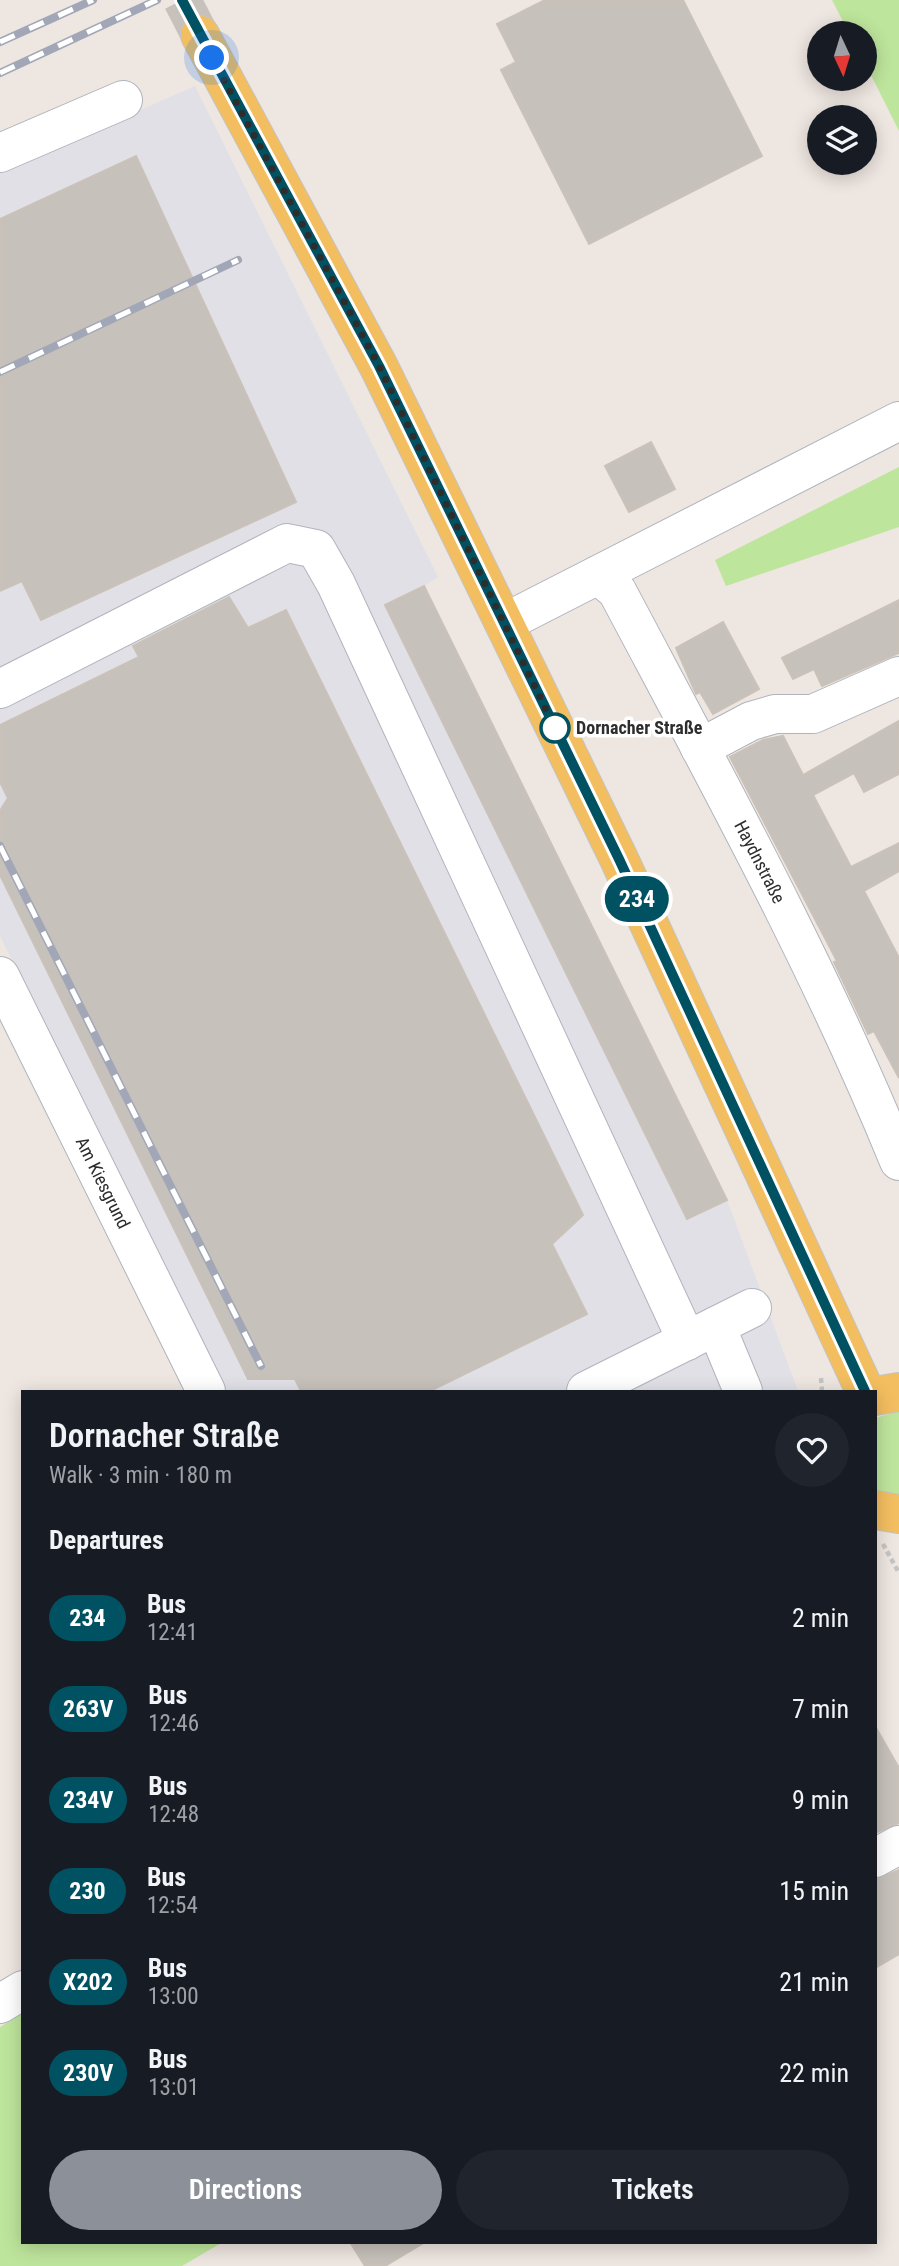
<!DOCTYPE html>
<meta charset="utf-8">
<style>
body{margin:0;font-family:"Roboto Condensed",sans-serif;background:#20242c;color:#f1f3f6;height:100vh;display:flex;flex-direction:column;font-size:26px;white-space:nowrap}
*{box-sizing:border-box;margin:0}
p{font-size:23px;color:#9ea1a6}
.icon{flex:none;width:38px;height:38px;fill:none;stroke:currentColor;stroke-width:2;stroke-linecap:round;stroke-linejoin:round}
.map{position:relative;flex:1;overflow:hidden}
.side{position:absolute;left:21px;top:1390px;width:856px;height:854px;display:flex;flex-direction:column;background:#171b24;border-radius:0px;box-shadow:0 4px 18px #0003}
.side>*{flex:none}
.badge{padding:0 14px;border-radius:23px;font-size:24px;line-height:46px}
.needle{width:46px;rotate:176deg}
.tools{position:absolute;left:807px;top:21px;display:grid;gap:14px}
.tools a{display:grid;place-items:center;width:70px;height:70px;border-radius:50%;background:#171b24;box-shadow:0 4px 18px #0003;font-size:35px}
.you{position:absolute;width:35px;height:35px;margin:-18px;border:5px solid #fff;border-radius:50%;background:#1a73e8;box-shadow:0 0 0 10px #1a73e833}
.map>.badge{position:absolute;translate:-50% -50%;box-shadow:0 0 0 4px #fff}
h2{padding:0 28px;font-size:26px;line-height:63px}
.round{display:grid;place-items:center;flex:none;width:74px;height:74px;border-radius:37px;background:#20242c}
.overview{display:flex;align-items:center;justify-content:space-between;height:119px;padding:0 28px}
h1{font-size:33px;font-weight:600;line-height:52px}
.button{display:flex;gap:14px;margin-top:auto;padding:14px 28px}
.button a{flex:1;height:80px;border-radius:42px;background:#8c9099;color:#fff;font-size:28px;font-weight:600;line-height:80px;text-align:center}
.button a+a{background:#20242c;color:#f1f3f6}
ul{padding:0;list-style:none}
li{display:flex;align-items:center;gap:21px;height:91px;padding:0 28px}
li div{flex:1}
li b{display:block;font-size:26px}
li em{font-style:normal}
li .badge{min-width:77px;font-weight:700;text-align:center}
.map>svg:first-child{display:block}
</style>
<div class="map">
<svg width="899" height="2266" viewBox="0 0 899 2266">
<rect width="100%" height="100%" fill="#eee6e0"/>
<path fill="#e1e0e7" d="M195 86 438 577 424 586 727 1200 798 1391H225L0 936V172Z"/>
<path fill="#bee59c" d="M832 0H899V131L865 63 864 33H849Z
M899 467V527L726 586 715 560Z
M899 1411V1496L875 1490V1418Z
M23 2013V2242H223L182 2266H0V2027Z"/>
<path fill="#c7c1bb" stroke="#cac2b9" stroke-width="2" d="M545 0H683L762 156 589 244 501 70 516 62 497 24Z
M136 156 296 502 41 620 22 581 0 591V219Z
M651 442 675 489 629 512 605 466Z
M424 586 727 1200 687 1219 385 605Z
M229 597 248 628 286 610 583 1215 552 1244 587 1314 430 1391H301L295 1379H248L0 875V811L8 798 0 782V725L139 657 133 646Z
M899 600V653L822 686 814 669 793 679 782 658Z
M723 622 759 689 713 714 700 692 696 694 676 648Z
M899 721V774L864 792 854 773 813 795 851 867 899 843V871L864 891 899 958V1078L874 1031 868 1034 834 962 837 961 730 757 763 740 783 736 803 775Z
M875 1726 899 1768V1823L875 1833Z
M899 1870V1954L875 1968V1880Z
M350 2242H425L385 2266H365Z"/>
<g fill="none" stroke-linecap="round" stroke-linejoin="round">
<path stroke="#c7c1bc" stroke-width="38" stroke-dasharray="38 19" stroke-linecap="butt" d="M182 0 200 35"/>
<g stroke="#b0b4bd" stroke-width="40">
<g id="minor">
<path d="M0 153 123 100"/>
<path id="s1" d="M598 575 617 591C716 778 819 965 899 1161"/>
<path d="M504 623 899 421"/>
<path d="M0 689 287 543 316 549 336 584 687 1341"/>
<path d="M700 748 751 721 775 714H813L899 676"/>
<path id="s2" d="M0 976 206 1391"/>
<path d="M716 1326 743 1391"/>
<path d="M586 1391 752 1308"/>
<path d="M875 1858 899 1845"/>
<path d="M0 2004 23 1990"/>
</g>
</g>
<g stroke="#c4c4c4" stroke-width="40">
<path id="major" d="M200 35 379 367 619 859 865 1391
M875 1396 899 1392
M875 1510 899 1514"/>
</g>
<path stroke="#c4c4c4" stroke-width="4.5" stroke-dasharray="5 3.5" stroke-linecap="butt" d="M821 1378 822 1391
M883 1544 899 1573"/>
<use href="#minor" stroke="#fff" stroke-width="38"/>
<use href="#major" stroke="#f3be60" stroke-width="38"/>
<g stroke="#a2a7b7" stroke-width="8">
<path id="rail" d="M0 42 93 0
M0 73 157 0
M0 372 238 260
M0 846 261 1366"/>
</g>
<use href="#rail" stroke="#fff" stroke-width="5" stroke-dasharray="16" stroke-linecap="butt"/>
</g>
<g fill="none" stroke-linecap="round" stroke-linejoin="round">
<g stroke="#fff" stroke-width="16">
<path id="line" d="M182 0 379 366 619 859 865 1391"/>
</g>
<use href="#line" stroke="#005262" stroke-width="10"/>
<path stroke="#2d2d2d" stroke-width="7" stroke-dasharray="0 12.6" d="M212 58 379 366 555 728"/>
</g>
<circle fill="#fff" stroke="#005262" stroke-width="3.5" cx="555" cy="728" r="14"/>
<g text-anchor="middle" stroke-width="7" stroke-linejoin="round" paint-order="stroke">
<g font-size="18" font-weight="bold" fill="#2d2d2d" stroke="#fff" text-anchor="start">
<text x="576" y="734">Dornacher Straße</text>
</g>
<g font-size="18" fill="#2d2d2d" stroke="#fff">
<text dy="6" stroke="none"><textPath href="#s1" startOffset="331">Haydnstraße</textPath></text>
<text dy="6" stroke="none"><textPath href="#s2" startOffset="231">Am Kiesgrund</textPath></text>
</g>
</g>
</svg>
<div class="tools">
<a><svg class="needle" viewBox="-14 -14 28 28"><path d="M0-13l5 13h-10z" fill="#e53935"/><path d="M0 13l5-13h-10z" fill="#9ea1a6"/></svg></a>
<a><svg class="icon" aria-label="layers" viewBox="0 0 24 24"><path d="M12 4l9 5-9 5-9-5zM3 14l9 5 9-5"/></svg></a>
</div>
<div class="you" style="left:212px;top:58px"></div>
<b class="badge" style="left:637px;top:899px;background:#005262;color:#fff">234</b>
<section class="side">
<div class="overview"><div><h1>Dornacher Straße</h1><p>Walk · 3 min · 180 m</p></div><a class="round"><svg class="icon" aria-label="heart" viewBox="0 0 24 24"><path d="M12 20l-8-8c-3-5 5-10 8-4 3-6 11-1 8 4z"/></svg></a></div>
<h2>Departures</h2>
<ul>
<li><span class="badge" style="background:#005262;color:#fff">234</span><div><b>Bus</b><p>12:41</p></div><em>2 min</em></li>
<li><span class="badge" style="background:#005262;color:#fff">263V</span><div><b>Bus</b><p>12:46</p></div><em>7 min</em></li>
<li><span class="badge" style="background:#005262;color:#fff">234V</span><div><b>Bus</b><p>12:48</p></div><em>9 min</em></li>
<li><span class="badge" style="background:#005262;color:#fff">230</span><div><b>Bus</b><p>12:54</p></div><em>15 min</em></li>
<li><span class="badge" style="background:#005262;color:#fff">X202</span><div><b>Bus</b><p>13:00</p></div><em>21 min</em></li>
<li><span class="badge" style="background:#005262;color:#fff">230V</span><div><b>Bus</b><p>13:01</p></div><em>22 min</em></li>
</ul>
<div class="button"><a>Directions</a><a>Tickets</a></div>
</section>
</div>
